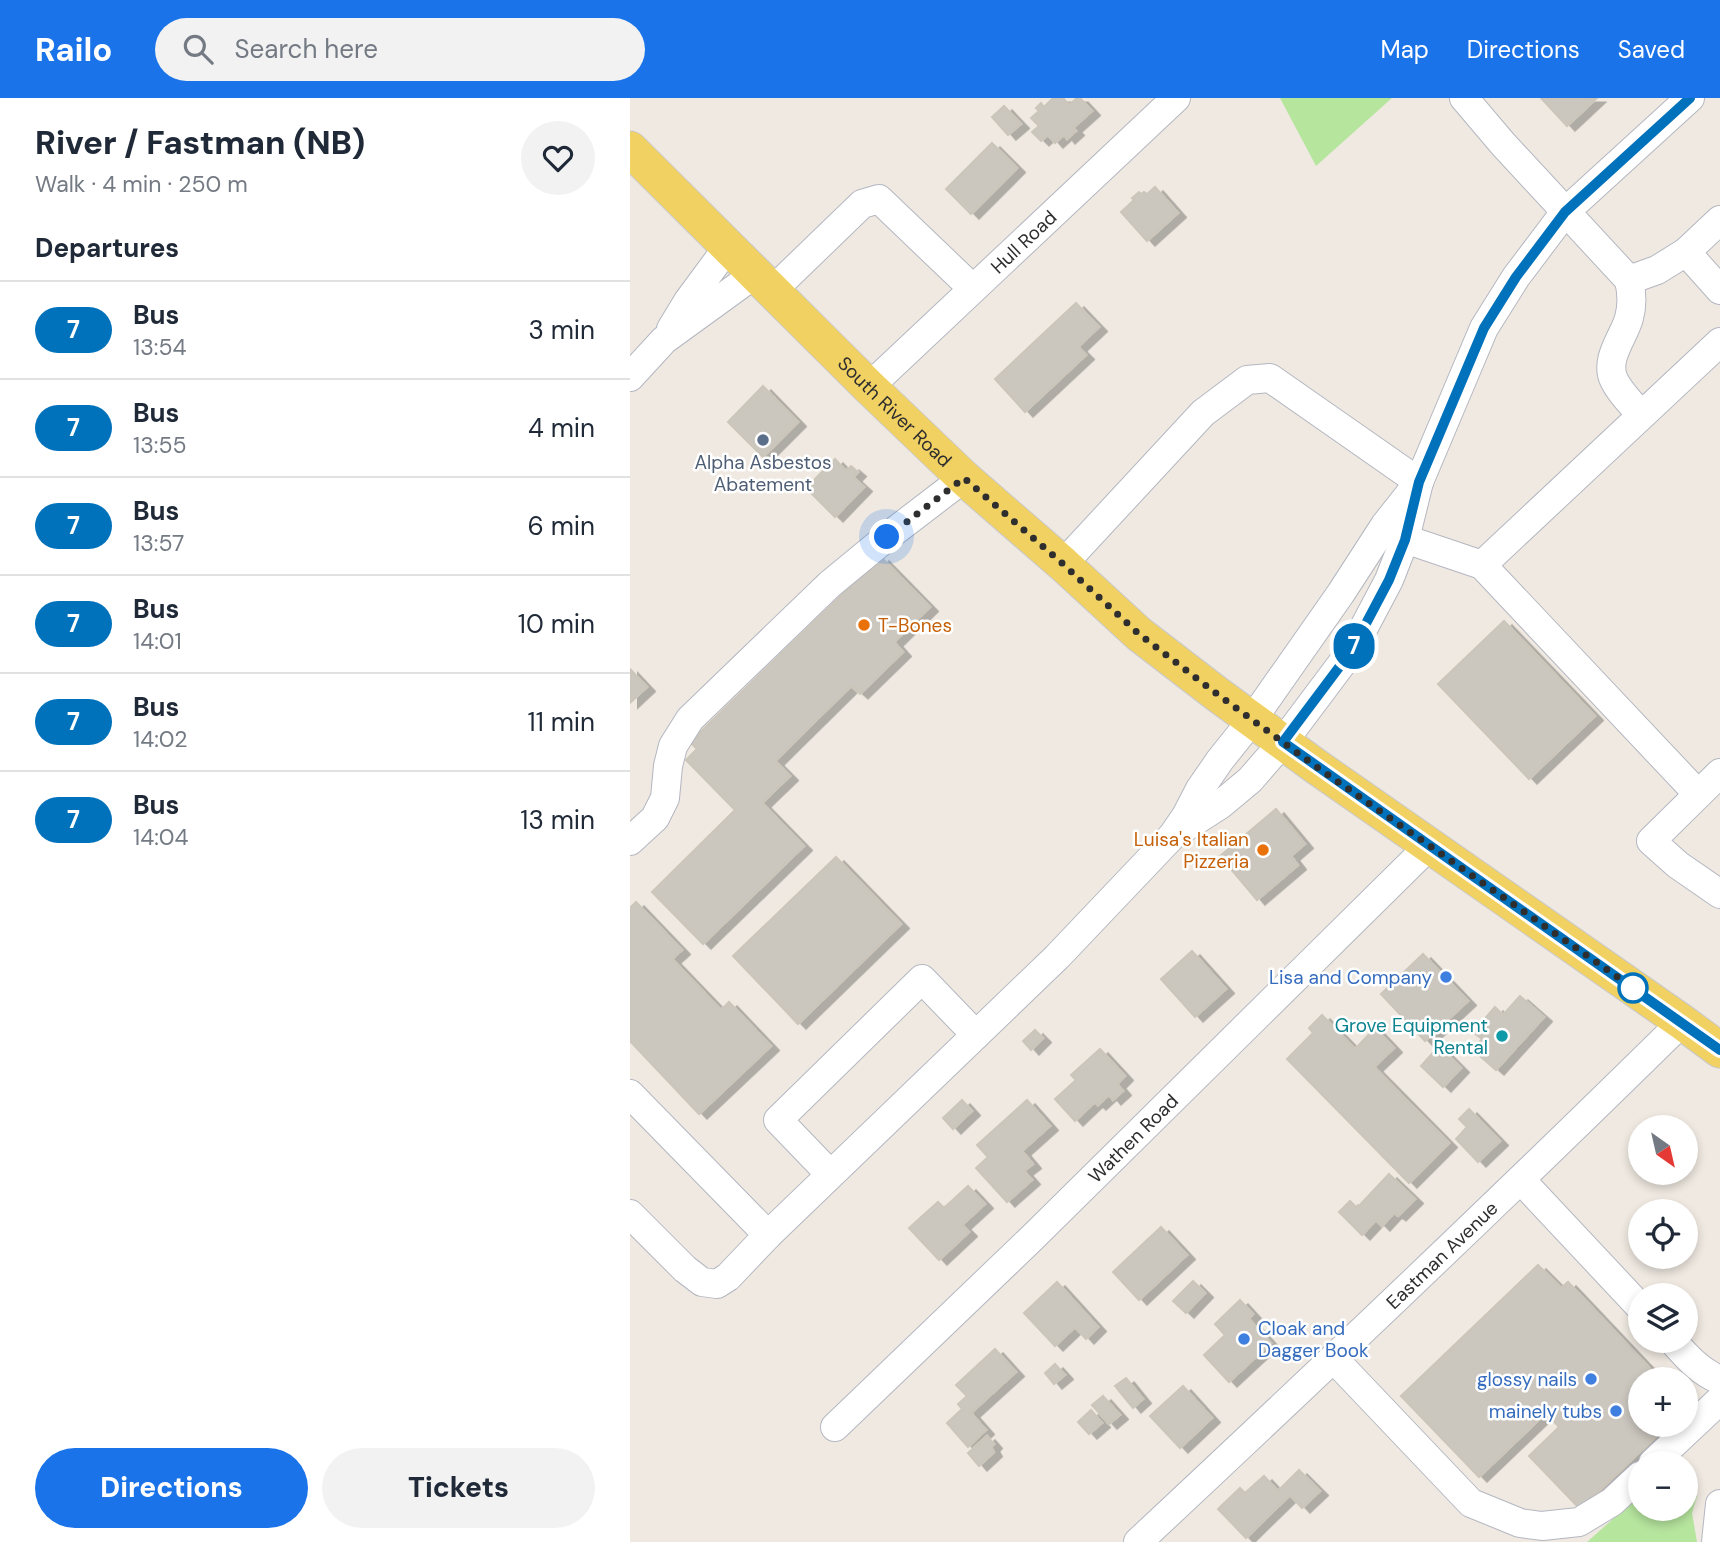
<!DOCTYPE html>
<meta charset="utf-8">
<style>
body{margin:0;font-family:"DM Sans",sans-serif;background:#f2f2f3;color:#1f2937;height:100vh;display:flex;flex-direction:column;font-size:26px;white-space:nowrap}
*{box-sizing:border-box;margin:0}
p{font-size:23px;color:#747a83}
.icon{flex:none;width:38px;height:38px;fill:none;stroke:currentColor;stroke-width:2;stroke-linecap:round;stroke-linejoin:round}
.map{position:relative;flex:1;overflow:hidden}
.side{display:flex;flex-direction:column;background:#fff;width:630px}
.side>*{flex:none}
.badge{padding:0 14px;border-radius:23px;font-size:24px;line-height:46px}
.needle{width:46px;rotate:146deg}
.buttons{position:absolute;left:998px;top:1017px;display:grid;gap:14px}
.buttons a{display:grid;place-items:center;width:70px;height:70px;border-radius:50%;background:#fff;box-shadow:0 4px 10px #0003;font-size:35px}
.you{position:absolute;width:35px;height:35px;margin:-18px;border:5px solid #fff;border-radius:50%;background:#1a73e8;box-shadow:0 0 0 10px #1a73e833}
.map>.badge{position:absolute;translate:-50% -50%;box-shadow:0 0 0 4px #fff}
h2{padding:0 35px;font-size:26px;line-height:63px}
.round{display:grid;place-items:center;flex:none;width:74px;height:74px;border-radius:37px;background:#f2f2f3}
.overview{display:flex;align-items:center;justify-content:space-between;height:119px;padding:0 35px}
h1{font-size:33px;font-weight:800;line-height:52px}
.action{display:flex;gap:14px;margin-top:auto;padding:14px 35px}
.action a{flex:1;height:80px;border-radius:42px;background:#1a73e8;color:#fff;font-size:28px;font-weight:800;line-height:80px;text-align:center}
.action a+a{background:#f2f2f3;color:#1f2937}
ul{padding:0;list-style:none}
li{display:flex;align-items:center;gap:21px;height:98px;padding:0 35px;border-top:2px solid #e0e1e3}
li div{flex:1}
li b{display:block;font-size:26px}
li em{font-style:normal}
li .badge{min-width:77px;font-weight:700;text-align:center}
header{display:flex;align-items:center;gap:42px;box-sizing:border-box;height:98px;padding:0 35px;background:#1a73e8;color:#fff}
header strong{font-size:33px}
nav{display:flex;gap:38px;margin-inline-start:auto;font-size:24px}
.search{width:490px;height:63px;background:#f2f2f3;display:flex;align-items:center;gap:18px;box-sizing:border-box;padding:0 24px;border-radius:38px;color:#747a83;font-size:26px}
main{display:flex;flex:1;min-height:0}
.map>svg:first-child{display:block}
</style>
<header>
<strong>Railo</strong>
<div class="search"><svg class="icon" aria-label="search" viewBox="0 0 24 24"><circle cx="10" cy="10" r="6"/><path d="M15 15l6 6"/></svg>Search here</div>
<nav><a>Map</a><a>Directions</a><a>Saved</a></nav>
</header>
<main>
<section class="side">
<div class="overview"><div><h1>River / Fastman (NB)</h1><p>Walk · 4 min · 250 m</p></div><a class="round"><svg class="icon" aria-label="heart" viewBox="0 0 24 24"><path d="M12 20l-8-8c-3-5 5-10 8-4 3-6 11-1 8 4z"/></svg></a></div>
<h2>Departures</h2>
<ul>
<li><span class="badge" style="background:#0072bc;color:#fff">7</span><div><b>Bus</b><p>13:54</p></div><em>3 min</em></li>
<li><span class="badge" style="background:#0072bc;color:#fff">7</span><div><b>Bus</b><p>13:55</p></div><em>4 min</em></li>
<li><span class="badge" style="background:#0072bc;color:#fff">7</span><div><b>Bus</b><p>13:57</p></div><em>6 min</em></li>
<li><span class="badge" style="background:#0072bc;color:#fff">7</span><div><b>Bus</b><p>14:01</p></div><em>10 min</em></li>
<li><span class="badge" style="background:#0072bc;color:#fff">7</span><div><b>Bus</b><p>14:02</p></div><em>11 min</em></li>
<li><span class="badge" style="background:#0072bc;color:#fff">7</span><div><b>Bus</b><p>14:04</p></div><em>13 min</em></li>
</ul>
<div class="action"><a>Directions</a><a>Tickets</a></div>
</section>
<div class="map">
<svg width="1090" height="1444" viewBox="0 0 1090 1444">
<defs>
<filter id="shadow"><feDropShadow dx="8" dy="4.5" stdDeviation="0" flood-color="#0004"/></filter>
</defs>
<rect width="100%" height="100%" fill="#efe9e1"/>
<path fill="#b6e59e" d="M650 0H762L686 68Z
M1055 1391 1067 1398 1062 1415 1067 1444H957L1010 1397V1410H1055Z"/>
<path fill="#cbc7bf" stroke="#cbc5ba" stroke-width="2" filter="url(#shadow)" d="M423 0H433L439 7 447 0H450L462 13 443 30 446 33 437 41 434 37 425 45 418 37 411 43 402 34 409 28 401 20 409 13 406 10 411 5 414 9Z
M911 0H967L937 28Z
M374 8 391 26 378 37 362 19Z
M362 45 387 70 341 116 316 91Z
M525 89 548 115 517 143 491 114 504 102 502 100 509 94 511 96 514 94 517 96Z
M446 205 469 229 448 249 456 257 395 314 365 281Z
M133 288 168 324 133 359 98 324Z
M205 361 216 373 221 368 228 374 223 379 234 389 205 419 176 390Z
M251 459 300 509 264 544 273 554 230 596 221 588 145 663 160 678 132 705 174 748 73 846 22 794 105 712 56 662 67 651 60 644Z
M874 523 965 618 899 681 808 586Z
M0 571 17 589 0 605Z
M646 711 675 746 661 758 668 767 627 802 590 758Z
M206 759 271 826 168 926 103 858Z
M6 804 52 852 42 861 91 912 99 904 141 948 69 1016 0 943V810Z
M562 853 596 891 565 919 531 881Z
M793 856 838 903 795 943 751 896Z
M890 898 914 919 866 972 843 952 852 941 843 934 865 909 873 917Z
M692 917 725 951 745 930 764 950 744 969 819 1045 779 1085 657 961 683 935 679 930Z
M405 932 413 940 401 952 393 943Z
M809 948 831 970 813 989 791 968Z
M470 951 495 978 487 986 493 993 483 1002 479 997 468 1007 465 1004 445 1023 425 1001 446 982 441 977Z
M332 1002 342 1013 323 1031 313 1020Z
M397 1002 420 1028 392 1053 403 1066 394 1073 402 1082 377 1104 346 1070 358 1059 347 1047Z
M839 1011 870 1043 848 1064 826 1041 837 1029 829 1021Z
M759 1076 785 1101 768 1118 764 1115 752 1128 746 1122 732 1137 709 1114 720 1103 727 1110Z
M338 1088 355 1106 332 1127 339 1134 309 1162 279 1130 308 1104 314 1110Z
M531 1129 557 1157 509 1202 483 1174Z
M908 1167 931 1190 938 1184 1030 1281H1010V1326H1039L950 1411 899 1358 929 1329 916 1315 849 1379 771 1298Z
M563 1183 575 1195 556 1215 543 1203Z
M427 1184 468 1229 456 1241 445 1229 425 1248 394 1215Z
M610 1202 623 1216 619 1221 641 1245 599 1284 574 1257 595 1237 585 1226Z
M365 1251 386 1274 341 1315 356 1332 338 1349 317 1325 332 1311 328 1306 337 1298 326 1287Z
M425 1266 435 1277 424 1286 415 1275Z
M496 1280 513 1301 503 1310 485 1288Z
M553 1288 582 1320 550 1350 520 1318Z
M473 1298 490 1317 479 1326 462 1307Z
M461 1312 472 1325 459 1336 448 1324Z
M357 1338 364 1346 361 1349 364 1354 349 1368 338 1355Z
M669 1372 690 1393 672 1410 660 1397 616 1440 588 1411 610 1390 615 1395 634 1378 648 1393Z"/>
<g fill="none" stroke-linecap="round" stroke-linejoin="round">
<g stroke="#b4b7c1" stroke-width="30">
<g id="minor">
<path d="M834 0 873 46 999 182C1002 195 1003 206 999 220 994 239 974 261 984 282 990 295 1002 306 1011 317"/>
<path d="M1090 122 1056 154 1090 192"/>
<path d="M999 182 1027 172 1056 154"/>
<path d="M142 193 232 106 249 101 342 190"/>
<path d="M41 231 58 203 98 149"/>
<path d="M0 279 34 242 125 176"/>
<path id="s1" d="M239 289 546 0"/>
<path d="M775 441 852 467 1068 696"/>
<path d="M433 466 573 315 617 282 640 280 789 384"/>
<path d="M852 467 1090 244"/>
<path d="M1090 675 1021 743 1048 767 1090 796"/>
<path d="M548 734 590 707 620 682 653 644 722 552 759 482 775 441 789 384 854 230 886 179 935 114 1060 0"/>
<path d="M0 743 25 720 35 700 38 668 43 648 60 621 200 486 257 439 334 380"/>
<path d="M0 996 138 1137"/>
<path d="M200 1076 148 1022 292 881 346 937"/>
<path d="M891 1082 1010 1209"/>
<path d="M0 1116 55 1171 72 1184 87 1186 98 1179 138 1137 427 859 543 737 556 718 570 691 590 662 622 622 711 495 755 427 789 384"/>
<path d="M1042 1242C1056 1258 1070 1274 1090 1282"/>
<path d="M704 1261 841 1405 890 1425 912 1428 949 1424 982 1404 1010 1378"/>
<path id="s2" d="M205 1329 402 1140 799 748"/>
<path d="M1023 1365 1090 1302"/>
<path id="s3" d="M508 1444C691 1273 873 1100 1052 924"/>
<path d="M1086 1444 1090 1406"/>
</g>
</g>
<g stroke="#c9c9c9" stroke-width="37">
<g id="major">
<path id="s4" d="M0 51 239 289 334 380 433 466 509 536 587 596 684 667 1052 924 1090 952"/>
</g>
</g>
<use href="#minor" stroke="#fff" stroke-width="28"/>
<use href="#major" stroke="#f2d163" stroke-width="35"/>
</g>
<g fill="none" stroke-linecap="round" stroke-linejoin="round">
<g stroke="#fff" stroke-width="16">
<path id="line" d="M1060 0 935 114 886 179 854 230 800 358 789 384 775 442 759 482 722 552 653 644 1090 952"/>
</g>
<use href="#line" stroke="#0072bc" stroke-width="10"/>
<path stroke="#2e2e2e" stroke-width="7" stroke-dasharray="0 12.6" d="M257 439 334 380 433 466 509 536 587 596 684 667 1009 894 1003 890"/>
</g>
<circle fill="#5c6f8a" stroke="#fff" stroke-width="2.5" cx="133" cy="342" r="7"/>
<g fill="#e8710a" stroke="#fff" stroke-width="2.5">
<circle cx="234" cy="527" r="7"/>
<circle cx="633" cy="752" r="7"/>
</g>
<g fill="#3f7fe0" stroke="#fff" stroke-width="2.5">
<circle cx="816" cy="879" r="7"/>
<circle cx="614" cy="1241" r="7"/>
<circle cx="961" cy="1281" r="7"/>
<circle cx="986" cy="1313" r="7"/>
</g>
<circle fill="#fff" stroke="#0072bc" stroke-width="3.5" cx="1003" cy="890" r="14"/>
<circle fill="#0f9aa8" stroke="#fff" stroke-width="2.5" cx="872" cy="938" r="7"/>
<g text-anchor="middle" stroke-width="5" stroke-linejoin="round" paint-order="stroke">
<g font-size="19" fill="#2e2e2e" stroke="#fff">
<text dy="7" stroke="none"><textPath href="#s1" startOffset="212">Hull Road</textPath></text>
<text dy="7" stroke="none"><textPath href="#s4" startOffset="373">South River Road</textPath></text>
<text dy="7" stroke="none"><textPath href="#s2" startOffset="415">Wathen Road</textPath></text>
<text dy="7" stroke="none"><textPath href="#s3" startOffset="418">Eastman Avenue</textPath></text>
</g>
<g font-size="19" fill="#4e5e75" stroke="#fff">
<text x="133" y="371">Alpha Asbestos<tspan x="133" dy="22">Abatement</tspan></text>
</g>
<g font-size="19" fill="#c56008" stroke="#fff" text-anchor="start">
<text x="248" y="534">T-Bones</text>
<text x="619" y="748" text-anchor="end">Luisa's Italian<tspan x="619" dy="22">Pizzeria</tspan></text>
</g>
<g font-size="19" fill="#366cbe" stroke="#fff" text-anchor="end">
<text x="802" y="886">Lisa and Company</text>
<text x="628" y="1237" text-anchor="start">Cloak and<tspan x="628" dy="22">Dagger Book</tspan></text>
<text x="947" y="1288">glossy nails</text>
<text x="972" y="1320">mainely tubs</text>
</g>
<g font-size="19" fill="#0d838f" stroke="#fff" text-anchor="end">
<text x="858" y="934">Grove Equipment<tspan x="858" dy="22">Rental</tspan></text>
</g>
</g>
</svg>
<div class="buttons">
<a><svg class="needle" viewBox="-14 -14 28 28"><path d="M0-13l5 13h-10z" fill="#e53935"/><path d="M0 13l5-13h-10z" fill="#747a83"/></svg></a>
<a><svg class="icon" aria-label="locate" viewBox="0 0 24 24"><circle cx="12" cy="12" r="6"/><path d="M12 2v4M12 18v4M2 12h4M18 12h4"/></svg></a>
<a><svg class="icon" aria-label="layers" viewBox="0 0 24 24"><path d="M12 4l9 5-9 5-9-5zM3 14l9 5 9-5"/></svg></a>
<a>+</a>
<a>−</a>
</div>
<div class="you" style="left:257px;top:439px"></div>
<b class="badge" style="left:724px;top:548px;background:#0072bc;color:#fff">7</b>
</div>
</main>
